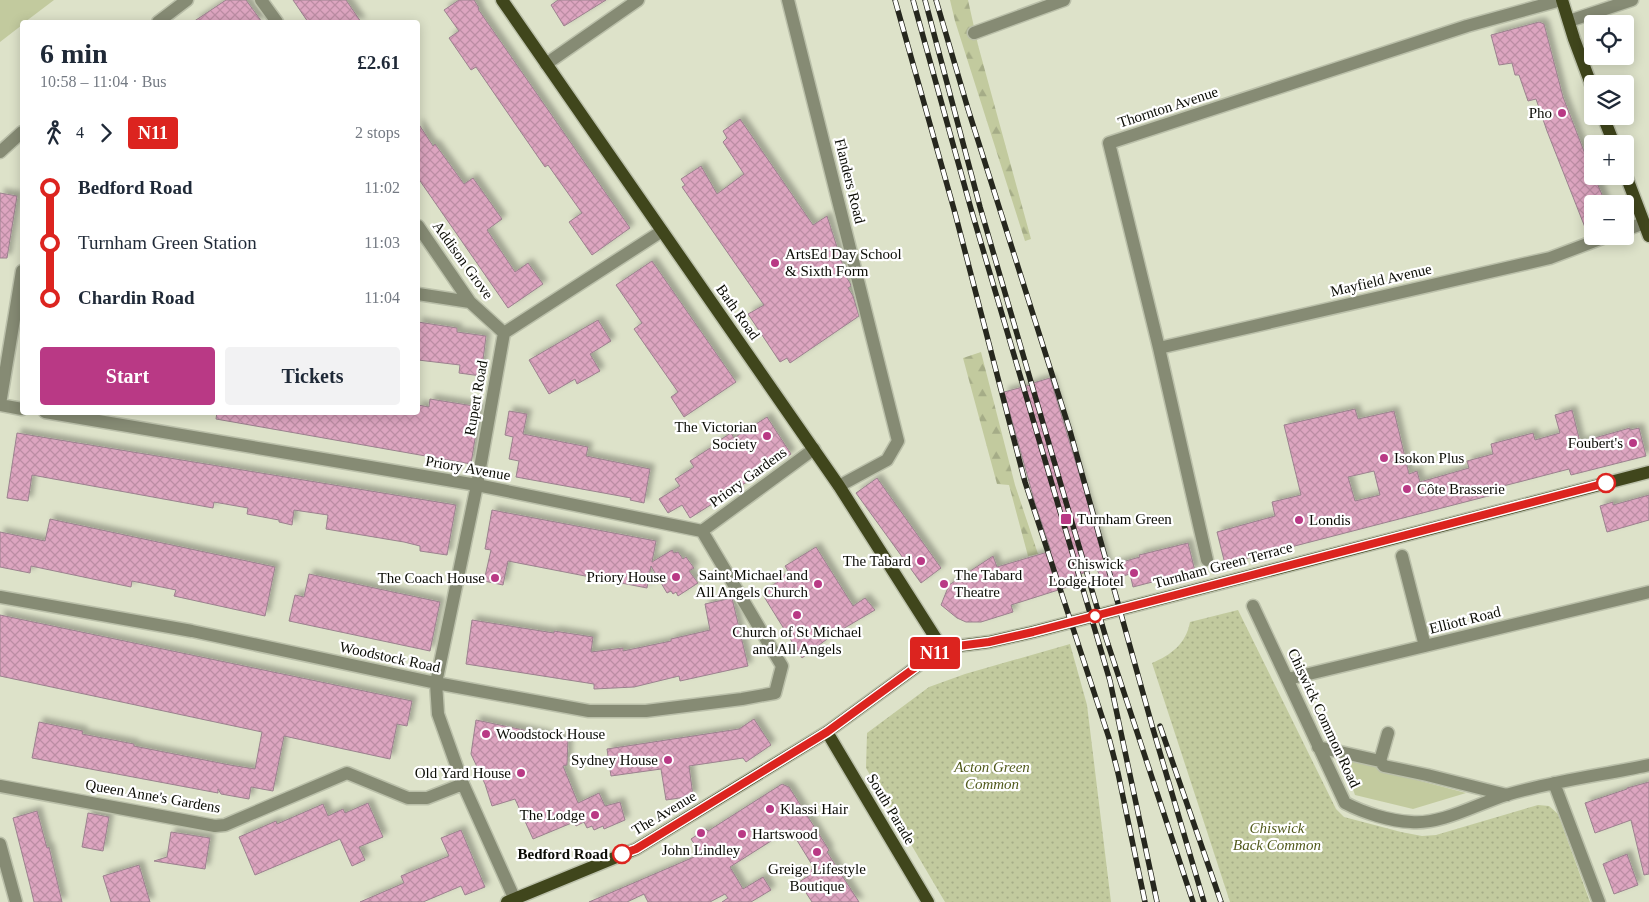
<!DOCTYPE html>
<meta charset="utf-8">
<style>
body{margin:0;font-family:Georgia,serif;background:#f2f2f3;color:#1f2937;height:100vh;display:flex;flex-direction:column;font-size:19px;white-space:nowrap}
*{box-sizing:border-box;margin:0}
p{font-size:16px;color:#747a83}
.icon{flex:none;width:28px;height:28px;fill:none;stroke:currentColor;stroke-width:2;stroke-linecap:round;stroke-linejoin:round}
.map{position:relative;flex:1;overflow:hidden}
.drawer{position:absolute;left:20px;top:20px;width:400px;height:395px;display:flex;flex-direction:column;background:#fff;border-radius:5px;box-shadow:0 2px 12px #0003}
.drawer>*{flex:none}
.badge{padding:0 10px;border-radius:4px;font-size:18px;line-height:32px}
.tools{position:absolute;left:1584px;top:15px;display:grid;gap:10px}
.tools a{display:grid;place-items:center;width:50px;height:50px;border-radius:5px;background:#fff;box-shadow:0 2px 12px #0003;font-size:25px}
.map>.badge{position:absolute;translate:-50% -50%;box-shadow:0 0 0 2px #fff}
.legs{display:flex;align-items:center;gap:8px;height:55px;padding:0 20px;font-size:16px}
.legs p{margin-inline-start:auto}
.head{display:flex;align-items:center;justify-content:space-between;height:85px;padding:0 20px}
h1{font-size:28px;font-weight:800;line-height:38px}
.button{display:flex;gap:10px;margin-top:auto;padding:10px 20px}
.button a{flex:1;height:58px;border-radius:5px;background:#b93985;color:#fff;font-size:20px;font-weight:800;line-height:58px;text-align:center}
.button a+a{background:#f2f2f3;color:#1f2937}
ul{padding:0 20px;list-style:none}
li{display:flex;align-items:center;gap:18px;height:55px;font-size:19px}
li i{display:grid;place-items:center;width:8px;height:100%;margin:0 6px;background:currentColor}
li i::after{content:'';width:12px;height:12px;margin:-6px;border:4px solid;border-radius:50%;background:#fff}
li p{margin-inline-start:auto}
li:first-child i{background:linear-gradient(#0000 50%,currentColor 0)}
li:last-child i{background:linear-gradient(currentColor 50%,#0000 0)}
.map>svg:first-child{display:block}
</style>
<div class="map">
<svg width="1649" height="902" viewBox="0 0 1649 902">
<defs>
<pattern id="forest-firs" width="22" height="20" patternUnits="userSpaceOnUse" patternTransform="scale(1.25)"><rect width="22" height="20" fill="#c2ca9e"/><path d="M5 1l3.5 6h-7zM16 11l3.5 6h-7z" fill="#a5ac87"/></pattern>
<pattern id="park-dots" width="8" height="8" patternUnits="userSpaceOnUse" patternTransform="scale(1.25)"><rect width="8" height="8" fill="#c2ca9e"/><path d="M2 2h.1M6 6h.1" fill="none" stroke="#a5ac87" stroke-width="1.8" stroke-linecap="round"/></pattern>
<pattern id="building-cross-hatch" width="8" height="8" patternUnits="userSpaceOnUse" patternTransform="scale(1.25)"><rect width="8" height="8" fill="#dda5c0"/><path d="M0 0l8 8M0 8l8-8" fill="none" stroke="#bc8da4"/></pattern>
<filter id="shadow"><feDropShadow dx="4.5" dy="-4.5" stdDeviation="2.5" flood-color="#0004"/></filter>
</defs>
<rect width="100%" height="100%" fill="#dde2c9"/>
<path fill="#c2ca9e" d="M0 0H54L25 22H22V25L0 42Z
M1342 757 1379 767 1383 771 1466 793 1413 809 1355 795Z"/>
<path fill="url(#forest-firs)" d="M950 0H968L978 45 1031 239 1025 241 955 21Z
M981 352 1015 485 1038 554 1028 556 1009 485 997 484 963 358Z"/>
<path fill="url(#park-dots)" d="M1238 610 1336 809 1344 817 1401 832 1422 836 1436 835 1538 805 1549 806 1558 814 1590 902H1230L1152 663C1171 655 1186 644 1190 622Z
M1070 644 1087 705 1111 902H945L866 768 867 733 929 687 965 674Z"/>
<path fill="url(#building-cross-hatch)" stroke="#9b828e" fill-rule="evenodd" filter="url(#shadow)" d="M226 0H246L262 22H193Z
M293 0H346L361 22H308Z
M459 0H474L479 8 478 9 630 228 592 255 569 222 582 213 548 165 545 167 476 67 471 70 449 38 459 31 444 10Z
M558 0H606L564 26 551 5Z
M1539 22 1544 24 1563 97 1592 172V176H1594L1606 204H1592V233L1588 235 1547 131 1536 99 1528 101 1519 75H1515L1512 63 1499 65 1491 35Z
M740 119 813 225 827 216 847 278 850 283 851 286 848 288 853 296 859 316 790 363 787 358 780 362 748 314 764 305 682 187 685 185 681 179 701 166 717 194 744 174 723 142 727 138 723 131Z
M418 123 433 146 435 144 464 184 473 178 502 219 487 230 515 272 528 263 543 284 508 308 418 178Z
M0 193 17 196 7 258H0Z
M652 261 736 382 684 417 671 397 678 392 634 329 642 323 616 285Z
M598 320 611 341 590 354 600 371 577 384 575 379 549 394 529 360Z
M418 322 457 328V332L486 336 481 376 459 373 460 365 418 360Z
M1050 378 1107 565 1072 577 1074 585 1011 605 1013 612 981 622H966L957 618 941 605 949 585 993 556 997 567 1051 551 1035 503 1004 392 1034 384 1033 383Z
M430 399 480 407 471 464 216 419 217 412H418V405L429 407Z
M1355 409 1358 419 1394 411 1409 474 1417 471 1420 482 1469 468 1467 461 1493 454 1491 444 1533 433 1535 440 1560 433 1555 415 1572 410 1580 442 1630 428V430L1639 428 1646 456 1571 475 1569 469 1519 482 1495 488 1496 494 1225 564 1217 532 1275 516 1272 502 1301 495 1284 425ZM1374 471 1380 495 1355 501 1348 477Z
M509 411 527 414 523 434 588 447 586 456 650 469 644 503 630 500 631 498 516 477 519 461 509 459 513 437 505 435Z
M767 417 791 454 690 518 682 505 668 513 659 499 680 486 675 479 694 467 690 461 721 441 720 440 731 433 734 438Z
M17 433 456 505 447 555 420 551V546L404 542 326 529 328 515 294 510 292 525 279 522V520L247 514 248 508 214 502 213 508 32 475 28 501 7 498Z
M877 478 941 568 921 583 856 493Z
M1649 495V520L1607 532 1600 506 1613 502V505Z
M492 510 656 541 652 562 672 550 674 553 678 552 683 559 686 557 694 568 689 571 698 583 678 596 676 592 673 594 671 591 667 593 651 566 647 588 508 561 503 585 484 581 491 550 485 549Z
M50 519 275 567 265 616 174 596 176 590 132 581 131 587 31 566 30 573 0 567V532L45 541Z
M1188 543 1195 571 1133 587 1130 574 1102 582 1097 569 1140 557 1139 555Z
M816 547 853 606 865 598 875 610 831 636 802 658 763 595 788 571 785 566Z
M309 574 440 602 430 651 289 621 295 595 304 597Z
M732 598 748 666 680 681 679 676 634 687 594 689V684L466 664 472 620 554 633V631L593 637 591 652 623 648V651L671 641V639L710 630 705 604Z
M0 615 412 701 407 726 397 724 390 759 284 736 273 791 251 787 249 799 221 794 218 789V793L32 758 39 722 83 731 82 734 134 744V746L230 765 255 769 262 732 0 676Z
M754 719 771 745 746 762 743 758 689 766 693 796 666 800 661 769 611 776 607 749 739 729Z
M476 720 538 733 547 735 546 737 568 739 567 765 563 766 578 803 599 793 605 806 620 802 625 820 604 829 603 826 594 830 592 826 587 828 584 822 576 826 574 822 533 839 515 799 492 806 485 784 471 754Z
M1649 782V874L1644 875 1631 820 1595 833 1585 803 1627 789V788Z
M782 784 789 787 829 850 827 852 859 902H812L799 882 810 875 808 872 814 868 790 829 730 867 743 889 763 877 771 890 751 902H722L728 898 725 894 710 902H648L644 894 627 902H589L701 854 691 839 706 829 708 831Z
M368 803 383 837 359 847 365 860 352 866 340 839 255 875 239 837 276 821 277 824 323 804 328 816 343 809 345 813Z
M37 811 47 848 49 847 62 902H34L30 885 13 818Z
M88 813 109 817 103 851 82 847Z
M461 830 485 887 465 895 461 886 423 902H360L404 883 401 876 449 856 441 838Z
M171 832 210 838 205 869 154 861 167 857Z
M1627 854 1638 885 1614 894 1603 864Z
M139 865 150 902H111L103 876Z"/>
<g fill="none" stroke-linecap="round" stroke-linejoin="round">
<g stroke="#bbc0aa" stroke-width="15">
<path id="minor" d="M261 0 277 22
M788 0 898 441 887 460 839 486
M1569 21 1632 0
M158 22 187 0
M974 33 1064 0
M546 64 638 0
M0 152 22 132
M418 226 470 302 504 333
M1625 230 1644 223
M418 294 470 302
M1159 348 1550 258 1608 236
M0 404 22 271
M0 405 22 409
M702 531 814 449
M1402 556 1425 646
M1207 560 1159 348 1109 143 1467 26 1561 0
M0 597 192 631 436 683 589 711H646L742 699 775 693 782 666 702 531 477 485 45 412
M1253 606 1345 803C1364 813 1390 821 1411 822 1441 825 1477 804 1506 795 1553 781 1602 775 1649 765
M1288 679 1649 592
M1318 747 1380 761 1384 766 1427 775 1507 795
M1380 761 1388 733
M1554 783 1599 902
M0 786 215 826 225 825 347 773 408 798H427L463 784
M0 844 16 902
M516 902 463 784 438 714 436 683 477 485 504 333 662 231"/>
</g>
<g stroke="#bbc0aa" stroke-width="15">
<path id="major" d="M502 0 839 486 942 648
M1562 0 1574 39 1592 87
M1603 116 1614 144
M1625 173 1649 236
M827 732 928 902
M507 902 636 849 827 732 942 648 989 642 1033 632 1649 472"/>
</g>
<use href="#minor" stroke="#868b74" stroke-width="12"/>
<use href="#major" stroke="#40461c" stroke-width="12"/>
<g stroke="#26271e" stroke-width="5.5">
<path id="rail" d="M895 0 955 213 1025 482 1109 738 1118 773 1145 902
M913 0 971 209 1110 681 1157 902
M925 0 980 207 1066 502 1106 638 1193 902
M936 0 968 109 1070 431 1153 729 1204 902
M1160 726 1221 902"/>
</g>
<use href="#rail" stroke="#fff" stroke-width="4" stroke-dasharray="11" stroke-linecap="butt"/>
</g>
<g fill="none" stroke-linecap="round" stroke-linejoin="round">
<g stroke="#fff" stroke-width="11">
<path id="line-1" d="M622 854 636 849 827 732 942 648 989 642 1033 632 1606 483"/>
</g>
<use href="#line-1" stroke="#dc241f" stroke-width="8"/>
</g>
<g fill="#b93985" stroke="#fff" stroke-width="2">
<circle cx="1562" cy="113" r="5"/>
<circle cx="775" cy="263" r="5"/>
<circle cx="767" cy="436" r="5"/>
<circle cx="1633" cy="443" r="5"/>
<circle cx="1384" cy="458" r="5"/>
<circle cx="1407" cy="489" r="5"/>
<rect x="1060" y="513" width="12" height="12" rx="2.5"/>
<circle cx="1299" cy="520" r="5"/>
<circle cx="921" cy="561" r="5"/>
<circle cx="1134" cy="573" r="5"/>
<circle cx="676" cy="577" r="5"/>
<circle cx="495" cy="578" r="5"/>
<circle cx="818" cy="584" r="5"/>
<circle cx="944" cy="584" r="5"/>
<circle cx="797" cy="615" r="5"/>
<circle cx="486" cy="734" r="5"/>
<circle cx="668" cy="760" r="5"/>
<circle cx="521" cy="773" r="5"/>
<circle cx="770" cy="809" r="5"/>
<circle cx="595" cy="815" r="5"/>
<circle cx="701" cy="833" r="5"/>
<circle cx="742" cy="834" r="5"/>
<circle cx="817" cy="852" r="5"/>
</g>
<g fill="#fff" stroke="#dc241f" stroke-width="2.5">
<circle cx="1606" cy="483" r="9"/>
<circle cx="1095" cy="616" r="6"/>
<circle cx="622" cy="854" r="9"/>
</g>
<g text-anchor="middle" stroke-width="4.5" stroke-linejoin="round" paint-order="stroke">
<g font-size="15" fill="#0b0c05" stroke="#fff">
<text transform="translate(1168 107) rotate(-18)" y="5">Thornton Avenue</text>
<text transform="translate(850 181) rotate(76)" y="5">Flanders Road</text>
<text transform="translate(463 260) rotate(54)" y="5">Addison Grove</text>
<text transform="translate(1381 280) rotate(-13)" y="5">Mayfield Avenue</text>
<text transform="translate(738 312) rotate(55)" y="5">Bath Road</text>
<text transform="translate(476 398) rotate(-80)" y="5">Rupert Road</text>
<text transform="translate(468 468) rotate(10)" y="5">Priory Avenue</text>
<text transform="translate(748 477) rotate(-36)" y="5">Priory Gardens</text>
<text transform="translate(1223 565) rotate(-15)" y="5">Turnham Green Terrace</text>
<text transform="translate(1465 620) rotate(-14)" y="5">Elliott Road</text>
<text transform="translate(390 657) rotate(12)" y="5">Woodstock Road</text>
<text transform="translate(1324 718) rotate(65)" y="5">Chiswick Common Road</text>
<text transform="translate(153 796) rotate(10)" y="5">Queen Anne's Gardens</text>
<text transform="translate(891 809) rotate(59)" y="5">South Parade</text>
<text transform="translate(664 813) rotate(-31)" y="5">The Avenue</text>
</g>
<g font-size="15" fill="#0b0c05" stroke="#fff" text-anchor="end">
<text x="1552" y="118">Pho</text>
<text x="785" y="259" text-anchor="start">ArtsEd Day School<tspan x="785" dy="17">&amp; Sixth Form</tspan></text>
<text x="757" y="432">The Victorian<tspan x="757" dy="17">Society</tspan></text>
<text x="1623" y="448">Foubert's</text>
<text x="1394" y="463" text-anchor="start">Isokon Plus</text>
<text x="1417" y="494" text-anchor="start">Côte Brasserie</text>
<text x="1077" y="524" text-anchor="start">Turnham Green</text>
<text x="1309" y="525" text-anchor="start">Londis</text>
<text x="911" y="566">The Tabard</text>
<text x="1124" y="569">Chiswick<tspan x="1124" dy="17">Lodge Hotel</tspan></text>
<text x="808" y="580">Saint Michael and<tspan x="808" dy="17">All Angels Church</tspan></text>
<text x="954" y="580" text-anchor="start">The Tabard<tspan x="954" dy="17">Theatre</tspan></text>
<text x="666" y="582">Priory House</text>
<text x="485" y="583">The Coach House</text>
<text x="797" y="637" text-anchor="middle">Church of St Michael<tspan x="797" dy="17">and All Angels</tspan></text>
<text x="496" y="739" text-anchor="start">Woodstock House</text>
<text x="658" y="765">Sydney House</text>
<text x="511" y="778">Old Yard House</text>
<text x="780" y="814" text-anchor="start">Klassi Hair</text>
<text x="585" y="820">The Lodge</text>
<text x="752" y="839" text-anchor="start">Hartswood</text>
<text x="701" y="855" text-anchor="middle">John Lindley</text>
<text x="817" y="874" text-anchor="middle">Greige Lifestyle<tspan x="817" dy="17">Boutique</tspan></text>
</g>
<g font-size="15" font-style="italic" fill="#515a1c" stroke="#fff">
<text x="992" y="772">Acton Green<tspan x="992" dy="17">Common</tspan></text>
<text x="1277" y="833">Chiswick<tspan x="1277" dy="17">Back Common</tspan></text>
</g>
<g font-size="15" font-weight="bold" fill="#0b0c05" stroke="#fff" text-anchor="end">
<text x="608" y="859">Bedford Road</text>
</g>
</g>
</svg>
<div class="tools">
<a><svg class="icon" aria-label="locate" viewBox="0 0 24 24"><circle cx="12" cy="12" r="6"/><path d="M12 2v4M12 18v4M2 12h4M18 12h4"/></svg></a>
<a><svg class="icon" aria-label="layers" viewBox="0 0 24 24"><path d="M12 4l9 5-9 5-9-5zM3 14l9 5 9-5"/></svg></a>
<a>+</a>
<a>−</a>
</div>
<b class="badge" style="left:935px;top:653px;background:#dc241f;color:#fff">N11</b>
<section class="drawer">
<div class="head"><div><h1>6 min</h1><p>10:58 – 11:04 · Bus</p></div><b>£2.61</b></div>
<div class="legs"><svg class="icon" aria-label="walk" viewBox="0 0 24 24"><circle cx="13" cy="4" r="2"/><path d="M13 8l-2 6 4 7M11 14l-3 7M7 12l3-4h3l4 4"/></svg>4<svg class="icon" aria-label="forward" viewBox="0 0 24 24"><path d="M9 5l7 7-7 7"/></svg><b class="badge" style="background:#dc241f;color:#fff">N11</b><p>2 stops</p></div>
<ul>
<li><i style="color:#dc241f"></i><b>Bedford Road</b><p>11:02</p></li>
<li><i style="color:#dc241f"></i><span>Turnham Green Station</span><p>11:03</p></li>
<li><i style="color:#dc241f"></i><b>Chardin Road</b><p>11:04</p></li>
</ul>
<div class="button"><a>Start</a><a>Tickets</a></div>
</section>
</div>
